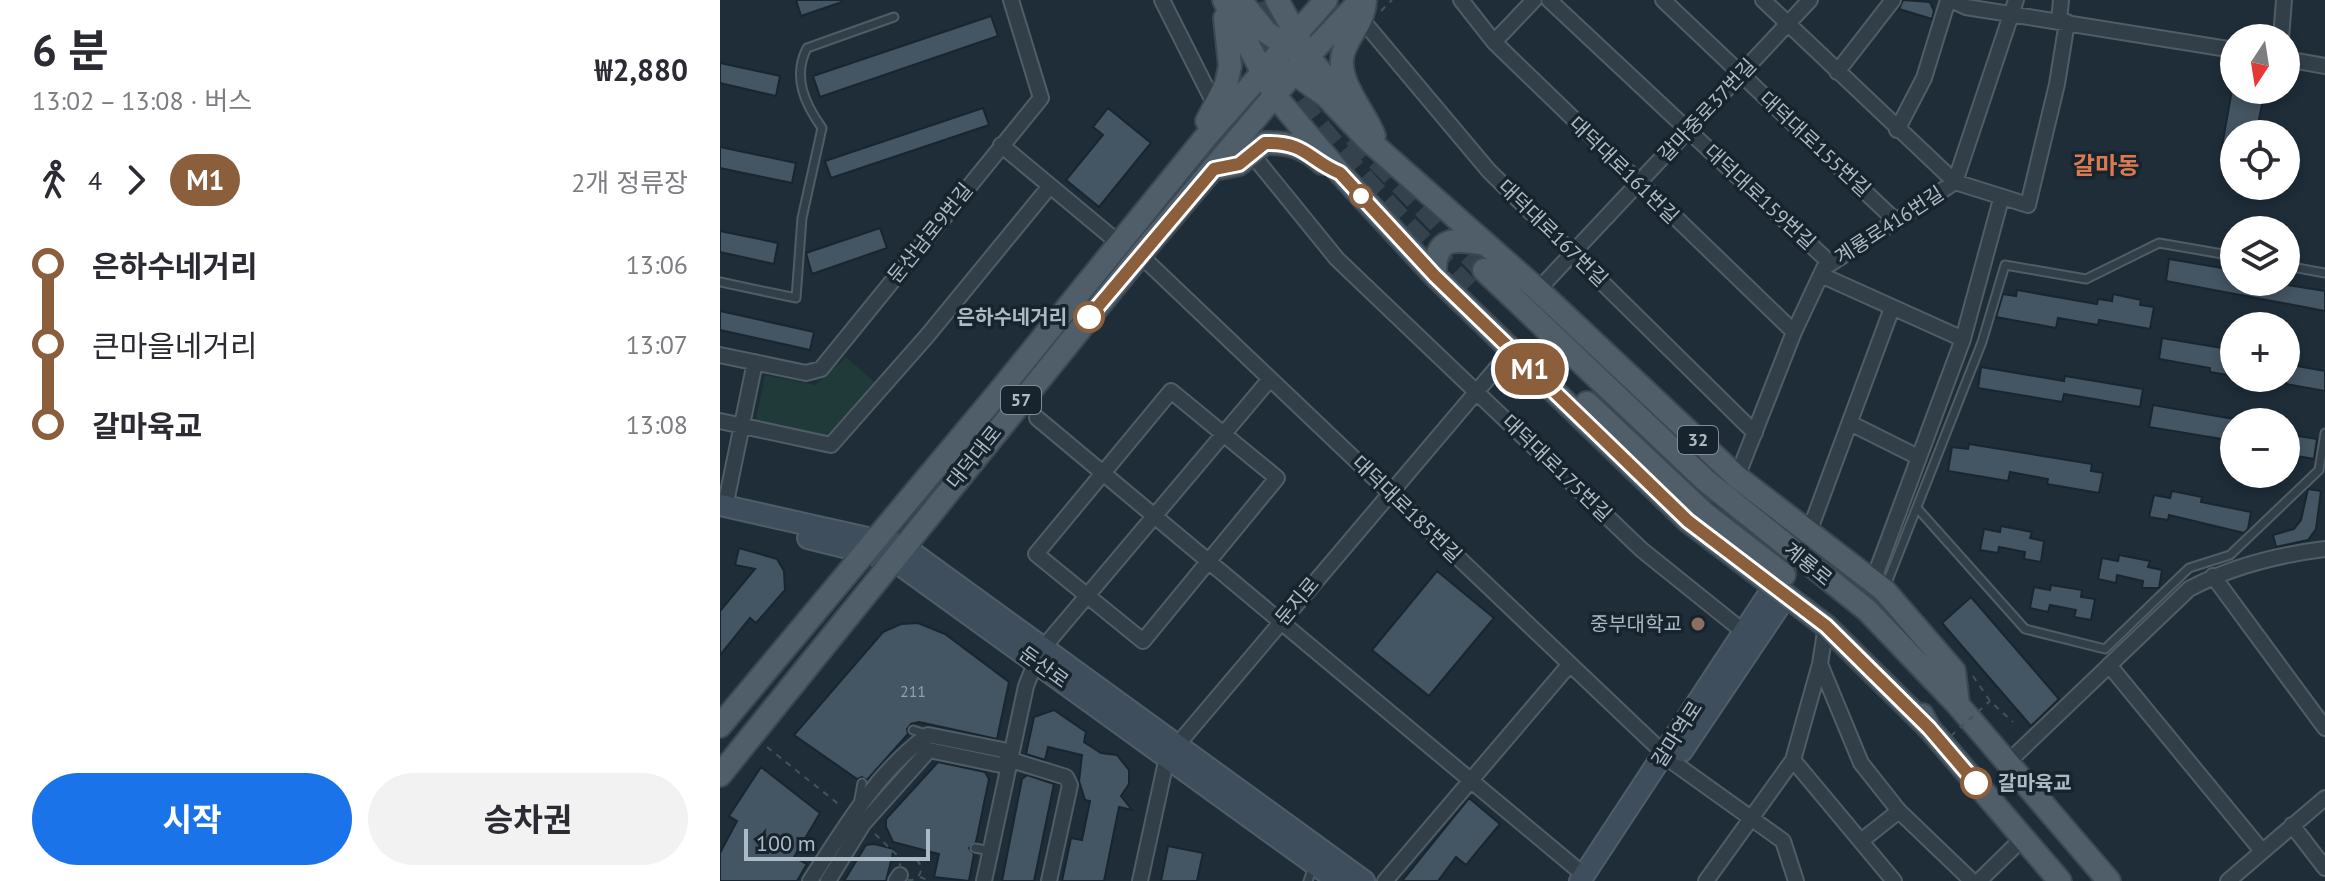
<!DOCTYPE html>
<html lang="ko">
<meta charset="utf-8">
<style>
body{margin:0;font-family:"PT Sans","Noto Sans KR",sans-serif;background:#f2f2f3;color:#2b2b33;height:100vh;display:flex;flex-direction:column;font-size:30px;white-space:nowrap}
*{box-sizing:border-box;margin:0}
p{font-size:26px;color:#7c7c81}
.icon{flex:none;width:44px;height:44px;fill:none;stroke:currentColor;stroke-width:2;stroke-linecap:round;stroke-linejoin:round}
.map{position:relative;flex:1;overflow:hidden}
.side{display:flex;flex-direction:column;background:#fff;width:720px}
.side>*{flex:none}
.badge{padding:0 16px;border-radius:26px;font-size:28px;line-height:52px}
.needle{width:52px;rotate:192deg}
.buttons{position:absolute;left:1500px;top:24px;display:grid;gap:16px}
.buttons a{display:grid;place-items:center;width:80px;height:80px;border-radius:50%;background:#fff;box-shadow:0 4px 12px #0003;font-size:40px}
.scale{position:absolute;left:24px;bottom:20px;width:186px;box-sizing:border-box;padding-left:8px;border:4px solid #acbac6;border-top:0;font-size:22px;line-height:28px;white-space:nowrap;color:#acbac6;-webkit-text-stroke:6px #18242d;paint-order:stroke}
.map>.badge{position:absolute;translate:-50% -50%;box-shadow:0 0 0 4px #fff}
.legs{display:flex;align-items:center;gap:12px;height:88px;padding:0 32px;font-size:26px}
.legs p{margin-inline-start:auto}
.head{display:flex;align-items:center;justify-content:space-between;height:136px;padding:0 32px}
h1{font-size:44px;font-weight:700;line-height:60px}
.cta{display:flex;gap:16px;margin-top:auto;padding:16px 32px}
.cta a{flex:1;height:92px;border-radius:48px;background:#1a73e8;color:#fff;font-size:32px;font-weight:700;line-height:92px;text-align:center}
.cta a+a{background:#f2f2f3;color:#2b2b33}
ul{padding:0 32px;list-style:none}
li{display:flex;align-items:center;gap:28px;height:80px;font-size:30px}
li i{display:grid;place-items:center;width:12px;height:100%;margin:0 10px;background:currentColor}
li i::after{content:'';width:20px;height:20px;margin:-10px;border:6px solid;border-radius:50%;background:#fff}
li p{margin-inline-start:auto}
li:first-child i{background:linear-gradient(#0000 50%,currentColor 0)}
li:last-child i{background:linear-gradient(currentColor 50%,#0000 0)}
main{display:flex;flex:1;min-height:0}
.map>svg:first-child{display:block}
</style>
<main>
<section class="side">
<div class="head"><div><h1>6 분</h1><p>13:02 – 13:08 · 버스</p></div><b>₩2,880</b></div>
<div class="legs"><svg class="icon" aria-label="walk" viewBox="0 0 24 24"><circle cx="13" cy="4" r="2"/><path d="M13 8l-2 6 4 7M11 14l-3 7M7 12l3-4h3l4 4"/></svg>4<svg class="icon" aria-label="forward" viewBox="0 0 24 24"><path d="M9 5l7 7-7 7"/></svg><b class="badge" style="background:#8b5e3c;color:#fff">M1</b><p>2개 정류장</p></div>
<ul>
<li><i style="color:#8b5e3c"></i><b>은하수네거리</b><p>13:06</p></li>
<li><i style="color:#8b5e3c"></i><span>큰마을네거리</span><p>13:07</p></li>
<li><i style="color:#8b5e3c"></i><b>갈마육교</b><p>13:08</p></li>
</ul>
<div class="cta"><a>시작</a><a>승차권</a></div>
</section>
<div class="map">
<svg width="1605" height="881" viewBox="0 0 1605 881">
<rect width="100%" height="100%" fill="#1e2d38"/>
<path fill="#203939" d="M126 357 158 385 107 443 34 429 45 375 95 385Z"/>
<path fill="#445563" stroke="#19262f" stroke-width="2" d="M76 0H122V2L81 16Z
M1183 0 1210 2 1214 11 1212 19 1179 9Z
M271 16 278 36 100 97 93 76Z
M0 63 60 76 56 96 0 83Z
M1512 90H1545L1536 134H1514V160L1500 157Z
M263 108 269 125 111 178 105 161Z
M388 108 431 143 379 207 346 180 383 135 373 127Z
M0 147 76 163 72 183 0 168Z
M160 228 167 248 92 274 86 253Z
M0 231 58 243 54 264 0 252Z
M1449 259 1514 270V282H1549L1605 291V311L1446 281Z
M1297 290 1377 304 1378 299 1392 301 1393 294 1421 300 1420 305 1434 307 1430 329 1379 320 1378 325 1338 318 1336 328 1276 317 1283 294 1296 296Z
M0 311 94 332 90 350 0 330Z
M1442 338 1514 350V376L1490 372V368L1439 359Z
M1566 364 1605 371V391L1566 384Z
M1261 367 1344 381 1345 376 1423 389 1420 407 1344 394 1342 402 1258 388Z
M1433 405 1514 419V441L1429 427Z
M1566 434 1597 439 1594 459 1566 454Z
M1249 444 1372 464 1371 471 1383 473 1379 493 1327 484 1328 479 1290 472 1288 481 1228 471 1232 447 1248 449Z
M1588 489 1601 491 1596 529 1588 540 1556 547 1553 535 1574 529 1581 520Z
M1452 491 1482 497 1481 502 1531 512 1528 529 1524 533 1449 515 1448 520 1429 517 1434 495 1450 498Z
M1281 526 1312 532 1310 538 1324 541 1321 562 1304 559 1305 552 1279 547 1278 553 1260 550 1264 529 1280 532Z
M19 548 57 559 64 571 65 590 36 623 30 618 0 655V611L35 569 15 565Z
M1399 555 1430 561 1428 567 1442 570 1439 588H1422L1423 581 1397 575 1396 583 1378 579 1382 558 1398 561Z
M717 571 774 618 709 696 652 650Z
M1331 585 1362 590 1361 597 1375 599 1371 620 1354 617 1356 610 1330 605 1328 612 1310 608 1314 587 1330 590Z
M1251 597 1339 699 1311 726 1222 623Z
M198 623 225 634 289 682 277 739 199 722 191 724 187 729 188 734 147 780 142 777 137 779 74 735 163 632 181 624Z
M334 710 366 732 364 742 381 753 397 755 409 770V784L401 796 412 810 399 807 384 881H342L351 838 362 840 370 801 365 800 359 781 362 755 328 747 325 760 306 754 314 717Z
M218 762 265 772 269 779 256 842 249 848 254 854 249 881 214 877 219 854 173 842 166 827V819Z
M41 767 100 813 74 857 87 864 77 881H0V853L17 821 9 816Z
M307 775 334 784 314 881H282L302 779Z
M749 798 780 824 746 865 736 857 718 881H682Z
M154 844 174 849 166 881H124L146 845Z
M448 846 483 853 477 881H441Z"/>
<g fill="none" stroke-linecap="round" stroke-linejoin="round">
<path stroke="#33424d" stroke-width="22" stroke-dasharray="22 11" stroke-linecap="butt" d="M545 0 566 49
M529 16C569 109 676 215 748 288
M634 136 764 270"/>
<g stroke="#4f5d67" stroke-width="11">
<path id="lane" d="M1566 266 1605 273
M0 282 76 298 82 218 102 128C85 104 72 77 87 48L174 17
M1197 508 1305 629 1385 649 1469 568 1510 555 1599 470 1605 433
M1165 588 1262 342 1285 265 1366 279 1439 243 1514 256
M193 730 206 734
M138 804 142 783
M255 848 270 851
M588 881 593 867"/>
</g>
<g stroke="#4f5d67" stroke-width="18">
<path id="street" d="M442 0 495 105
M741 0 774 42 1074 332
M829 0 1109 262
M943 0 1177 222
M1043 0 1235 182 1308 205 1337 84 1347 22
M1231 0 1246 7 1514 50
M643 21 769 171 1035 433
M1339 21 1341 0
M1561 38 1564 0
M774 42 814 0
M1566 59 1605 66
M1117 72 1173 0
M1177 130 1204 78 1228 0
M281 145 400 244
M531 153 617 259 922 550 1024 632
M420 255 954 763 1063 841 1076 881
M1101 275 1243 339
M818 290 1090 0
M0 355 86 373 101 369 321 98 291 0
M451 391 557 478 423 641 316 554Z
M317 418 864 875
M0 421 111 445 207 336 330 186
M1130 423 1198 457
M1017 477 1074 332 1104 268 1235 182 1296 0
M5 507 35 362
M1089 532 1172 308
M1493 576 1605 728
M1153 581 1243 339 1281 199
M323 648 550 379
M1100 664 1141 763 1179 811 1252 881
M1389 665 1542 851
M291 760 346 777 350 785 329 881
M1073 760 1174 881
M1286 764 1469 589C1512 566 1557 555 1605 549
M1572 825 1605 868
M1141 841 1179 811
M90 881C123 830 158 770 208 735L283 750 291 760
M108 881 143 824 209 750 281 765 291 760
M176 881 180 875
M264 881 306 686 316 661
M420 881 447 757 791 351
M665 881 850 664
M986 881 1073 760 1100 664 1106 626
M1259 881 1303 838
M1508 881 1605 798"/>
</g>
<g stroke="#4f5d67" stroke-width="24">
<path id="secondary" d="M0 505 183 546 644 881
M88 538 172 559 618 881
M962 751 1066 596
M860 881 1054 586"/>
</g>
<g stroke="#3b4852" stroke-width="26">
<path id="primary" d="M504 0 556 97 620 173 715 276 968 521 1106 626 1209 728
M520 0 546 32 574 51
M557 0 588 56 622 98
M645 0C643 25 632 29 624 50 613 79 645 111 654 136
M562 71 574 73 606 96 646 138 818 290 1017 477 1164 590 1234 671 1238 705
M487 121 506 85 510 66 505 18
M494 169 519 164 545 143C568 142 585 147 602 163
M764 270 985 480 1147 610 1238 705 1389 881
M715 276C714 237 732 238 765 244
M867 403 985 514 1064 575
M1202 715 1209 728 1340 881
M0 726 278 393 485 138 606 0
M0 775 420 255 588 56 641 0"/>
</g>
<path stroke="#3e5655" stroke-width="2" stroke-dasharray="6 6" stroke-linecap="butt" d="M661 11 672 0
M1253 676 1270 701 1293 722
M47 747 121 806
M155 834 182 860
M179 869a11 11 0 1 1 22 0a11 11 0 1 1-22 0Z
M200 877 209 881"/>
<use href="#lane" stroke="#323f49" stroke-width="7"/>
<use href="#street" stroke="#323f49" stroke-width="14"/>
<use href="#secondary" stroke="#3f4e5c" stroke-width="20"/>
<use href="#primary" stroke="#4f5e69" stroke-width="22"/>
<path stroke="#3e5655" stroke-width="2" stroke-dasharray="6 6" stroke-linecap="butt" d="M1213 752 1270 701"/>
</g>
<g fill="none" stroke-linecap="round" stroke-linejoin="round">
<g stroke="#fff" stroke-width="18">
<path id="line-1" d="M369 317 494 169 519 164 545 143C587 142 588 160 620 173L715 276 968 521 1106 626 1209 728 1256 783"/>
</g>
<use href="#line-1" stroke="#8b5e3c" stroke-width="12"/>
</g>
<g fill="#fff" stroke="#8b5e3c" stroke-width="4">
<circle cx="641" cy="196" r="10"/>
<circle cx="369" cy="317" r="14"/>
<circle cx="1256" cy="783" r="14"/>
</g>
<circle fill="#8d6e63" stroke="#18242d" stroke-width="3" cx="978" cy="624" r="8"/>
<g text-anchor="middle" stroke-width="7" stroke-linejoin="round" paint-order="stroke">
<g font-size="16" fill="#92a1ad">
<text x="193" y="697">211</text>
</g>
<g fill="#18242d" stroke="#808d98" stroke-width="2">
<rect x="281" y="386" width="40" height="28" rx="6"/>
<rect x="958" y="426" width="40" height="28" rx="6"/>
</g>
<g font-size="18" font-weight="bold" fill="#acbac6">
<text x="301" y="406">57</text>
<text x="978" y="446">32</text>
</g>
<g font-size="20" fill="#acbac6" stroke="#18242d">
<text transform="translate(987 110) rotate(-47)" y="7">갈마중로37번길</text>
<text transform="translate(1095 144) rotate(43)" y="7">대덕대로155번길</text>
<text transform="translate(904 170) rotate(44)" y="7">대덕대로161번길</text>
<text transform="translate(1040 197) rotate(43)" y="7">대덕대로159번길</text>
<text transform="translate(1169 225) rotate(-33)" y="7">계룡로416번길</text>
<text transform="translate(210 233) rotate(-51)" y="7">둔산남로9번길</text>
<text transform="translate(833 233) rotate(44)" y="7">대덕대로167번길</text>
<text transform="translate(254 457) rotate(-51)" y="7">대덕대로</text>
<text transform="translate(837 468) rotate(44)" y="7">대덕대로175번길</text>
<text transform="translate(687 509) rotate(44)" y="7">대덕대로185번길</text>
<text transform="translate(1088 564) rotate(39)" y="7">계룡로</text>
<text transform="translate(577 601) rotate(-50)" y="7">둔지로</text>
<text transform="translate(324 667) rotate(36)" y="7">둔산로</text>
<text transform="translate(957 734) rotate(-57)" y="7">갈마역로</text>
</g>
<g font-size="20" font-weight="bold" fill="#acbac6" stroke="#18242d" text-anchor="end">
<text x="347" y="324">은하수네거리</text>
<text x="1278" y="790" text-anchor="start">갈마육교</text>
</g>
<g font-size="20" fill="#acbac6" stroke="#18242d" text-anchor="end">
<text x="962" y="631">중부대학교</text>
</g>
<g font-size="24" font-weight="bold" fill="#db7a52" stroke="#18242d">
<text x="1386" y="174">갈마동</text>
</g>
</g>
</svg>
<div class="buttons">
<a><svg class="needle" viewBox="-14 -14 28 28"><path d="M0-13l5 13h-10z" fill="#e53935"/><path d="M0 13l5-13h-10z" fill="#7c7c81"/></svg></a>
<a><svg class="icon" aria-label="locate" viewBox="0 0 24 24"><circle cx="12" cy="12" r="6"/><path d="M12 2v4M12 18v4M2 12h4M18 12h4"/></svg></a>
<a><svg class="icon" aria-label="layers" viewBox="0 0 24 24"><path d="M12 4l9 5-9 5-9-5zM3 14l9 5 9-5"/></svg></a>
<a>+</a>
<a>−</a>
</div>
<div class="scale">100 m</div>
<b class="badge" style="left:810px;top:369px;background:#8b5e3c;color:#fff">M1</b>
</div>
</main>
